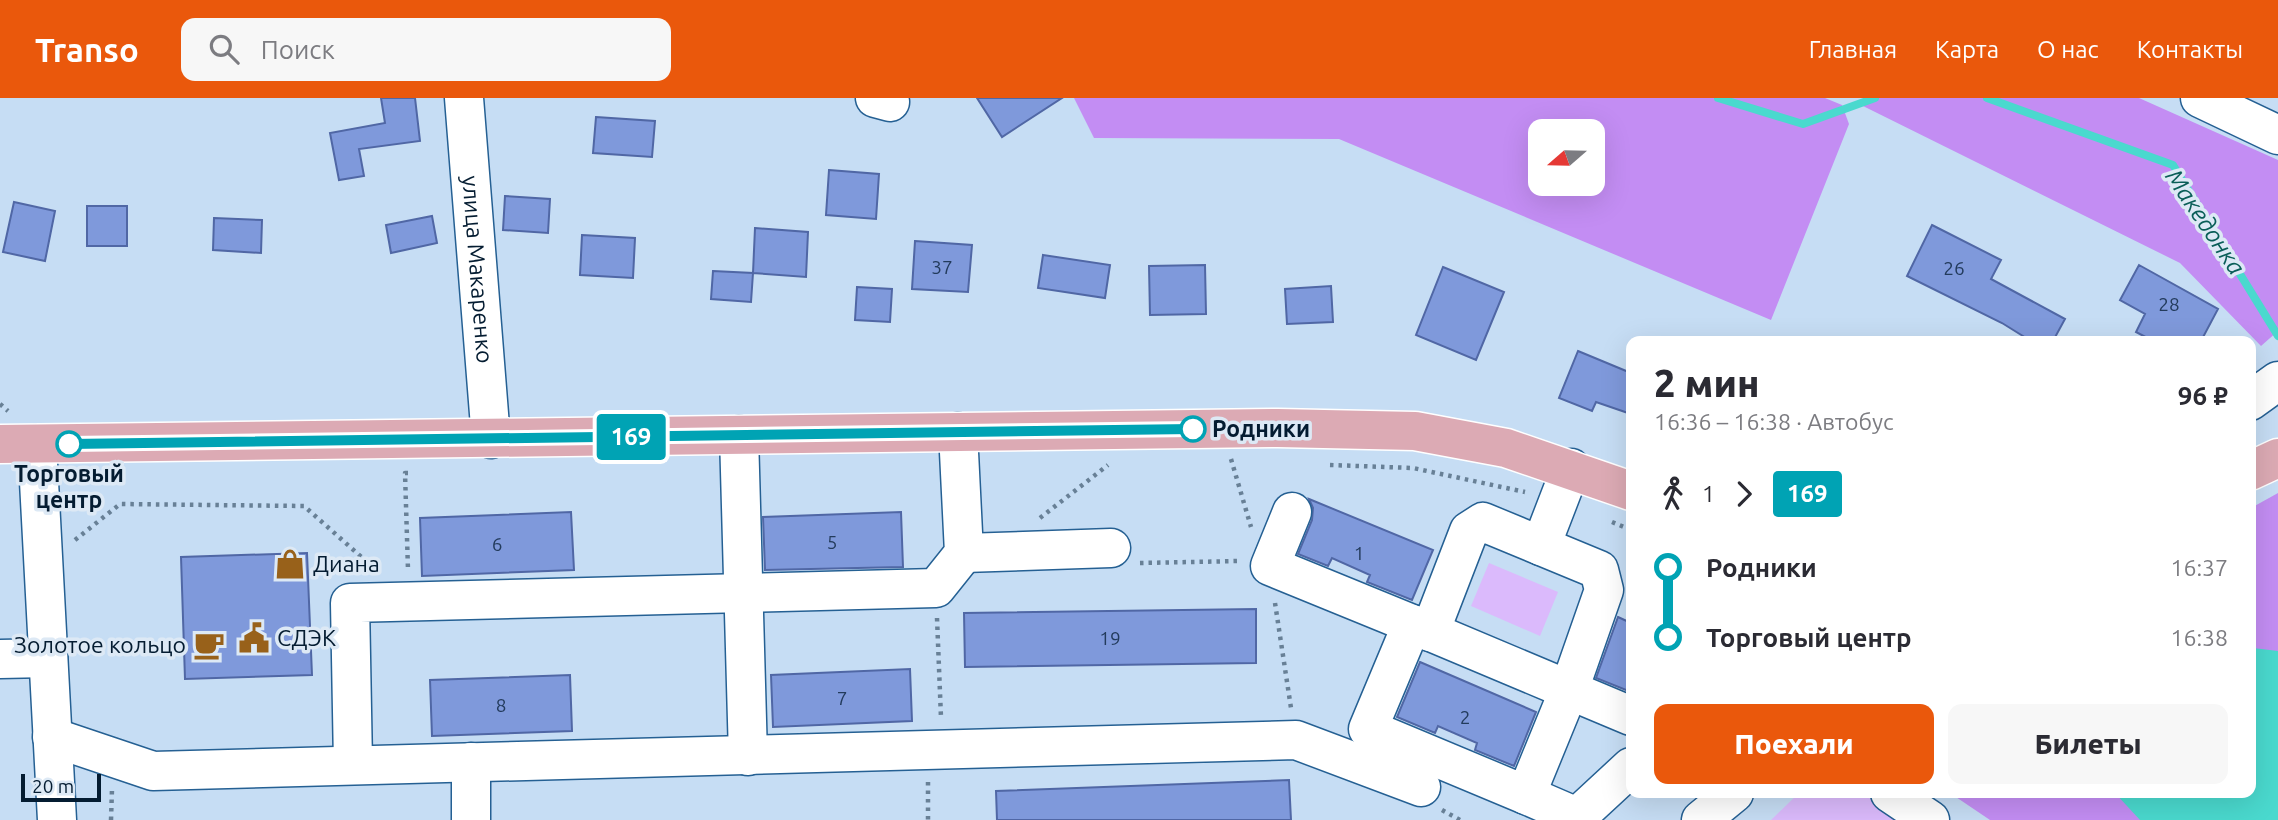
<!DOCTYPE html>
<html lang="ru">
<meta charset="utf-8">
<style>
body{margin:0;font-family:Ubuntu,sans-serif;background:#f7f7f7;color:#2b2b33;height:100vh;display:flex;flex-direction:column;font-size:26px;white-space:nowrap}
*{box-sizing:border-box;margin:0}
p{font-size:23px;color:#7c7c81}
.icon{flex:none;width:38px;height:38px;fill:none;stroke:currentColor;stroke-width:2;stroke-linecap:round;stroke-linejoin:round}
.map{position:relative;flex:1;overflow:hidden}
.details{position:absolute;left:1626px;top:238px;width:630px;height:462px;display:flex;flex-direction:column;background:#fff;border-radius:14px;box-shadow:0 7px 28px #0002}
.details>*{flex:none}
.badge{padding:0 14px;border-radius:5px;font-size:24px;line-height:46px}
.needle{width:46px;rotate:250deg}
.controls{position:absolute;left:1528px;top:21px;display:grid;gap:14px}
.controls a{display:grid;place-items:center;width:77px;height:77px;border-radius:14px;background:#fff;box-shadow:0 7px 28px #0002;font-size:35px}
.scale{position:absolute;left:21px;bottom:18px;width:80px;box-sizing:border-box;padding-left:7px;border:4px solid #041c31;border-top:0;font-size:19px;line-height:24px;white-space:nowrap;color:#041c31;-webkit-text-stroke:5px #dde9f5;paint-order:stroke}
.map>.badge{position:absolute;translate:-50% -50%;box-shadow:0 0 0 4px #fff}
.legs{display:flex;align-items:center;gap:10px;height:77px;padding:0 28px;font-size:23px}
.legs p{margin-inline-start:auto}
.head{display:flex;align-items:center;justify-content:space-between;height:119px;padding:0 28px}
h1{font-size:38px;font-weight:800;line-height:52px}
.action{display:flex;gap:14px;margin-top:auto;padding:14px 28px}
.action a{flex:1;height:80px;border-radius:14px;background:#ea580c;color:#fff;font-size:28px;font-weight:800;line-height:80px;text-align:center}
.action a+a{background:#f7f7f7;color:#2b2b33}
ul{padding:0 28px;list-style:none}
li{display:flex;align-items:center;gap:24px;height:70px;font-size:26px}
li i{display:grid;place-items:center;width:10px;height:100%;margin:0 9px;background:currentColor}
li i::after{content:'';width:18px;height:18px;margin:-9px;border:5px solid;border-radius:50%;background:#fff}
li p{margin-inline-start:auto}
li:first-child i{background:linear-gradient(#0000 50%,currentColor 0)}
li:last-child i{background:linear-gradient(currentColor 50%,#0000 0)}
header{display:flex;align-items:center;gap:42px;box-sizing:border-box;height:98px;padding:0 35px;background:#ea580c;color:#fff}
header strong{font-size:33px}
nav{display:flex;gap:38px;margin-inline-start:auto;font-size:24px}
.search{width:490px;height:63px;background:#f7f7f7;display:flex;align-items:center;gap:18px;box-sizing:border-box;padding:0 24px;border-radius:14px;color:#7c7c81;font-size:26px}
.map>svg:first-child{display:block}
</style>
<header>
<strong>Transo</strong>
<div class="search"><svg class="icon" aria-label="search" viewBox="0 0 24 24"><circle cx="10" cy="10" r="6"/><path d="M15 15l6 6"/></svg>Поиск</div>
<nav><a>Главная</a><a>Карта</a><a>О нас</a><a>Контакты</a></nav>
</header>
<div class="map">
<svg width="2278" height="722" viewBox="0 0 2278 722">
<rect width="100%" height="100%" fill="#c6ddf4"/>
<path fill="#dbbafc" d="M1489 465 1558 494 1540 538 1471 508Z
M1799 695H1862L1901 722H1771Z"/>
<path fill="#c38df3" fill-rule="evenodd" d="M1074 0H1825L1842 7 1849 26 1771 222 1339 41 1094 40ZM1540 33H1592V86H1540Z
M1868 0H2139L2278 62V233L2261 248 2180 165 1863 8Z
M2278 395V722H1990L1950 695H2250L2251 410Z"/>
<path fill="#4ad9ce" d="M2253 550 2278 553V722H2140L2115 695H2250V556Z"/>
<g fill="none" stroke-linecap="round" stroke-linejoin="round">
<path stroke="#4ad9ce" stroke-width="8" d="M1718 0 1803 26 1875 0
M1987 0 2173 67 2278 238"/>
</g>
<path fill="#7f99db" stroke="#5067a5" stroke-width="2" d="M381 0H415L420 43 359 51 364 78 339 82 330 35 385 25Z
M977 0H1062L1002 39Z
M596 19 655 23 652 59 593 55Z
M829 72 879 76 876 121 826 117Z
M505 98 550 101 548 135 503 132Z
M14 104 55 113 45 163 3 154Z
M87 108H127V148H87Z
M432 118 437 145 391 155 386 127Z
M214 120 262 122 261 155 213 152Z
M1932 127 2001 162 1991 181 2065 221 2053 243H2031L2002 225 1907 178Z
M755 130 808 134 806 179 753 175Z
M582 137 635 140 633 180 580 177Z
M915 143 972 147 968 194 912 191Z
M1043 157 1110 167 1105 200 1038 190Z
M1205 167 1206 216 1150 217 1149 168Z
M2139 167 2218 211 2201 243H2153L2136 234 2145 216 2120 202Z
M1443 169 1504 194 1476 262 1416 237Z
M713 173 753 175 751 204 711 201Z
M1331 188 1333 224 1287 226 1285 191Z
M857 189 892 191 890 224 855 222Z
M1578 253 1631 275V316L1596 304 1592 313 1559 300Z
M1309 401 1433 452 1412 502 1367 484 1370 477 1332 460 1328 468 1298 456 1312 422 1313 410Z
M571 414 574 472 422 478 420 420Z
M901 414 903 469 765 472 763 419Z
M307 455 312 577 185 581 181 459Z
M1256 511V565L965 569 964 515Z
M1618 519 1631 525V594L1596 580Z
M1420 564 1536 614 1514 668 1475 652 1477 645 1438 628 1435 635 1397 619Z
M910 571 912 623 773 629 771 577Z
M570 577 572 633 432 638 430 582Z
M1289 682 1291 722H997L996 693Z"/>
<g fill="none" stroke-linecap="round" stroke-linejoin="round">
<g stroke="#256093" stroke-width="41">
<g id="minor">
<path id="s1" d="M464 0 491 341"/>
<path d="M875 0 890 4"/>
<path d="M2200 0 2278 37"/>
<path d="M2250 303 2278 283"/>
<path d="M739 337 748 658"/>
<path d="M37 346 57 722"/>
<path d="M1292 414 1270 468 1412 526"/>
<path d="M1541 448 1571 370"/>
<path d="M964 455 1111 450"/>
<path d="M1412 526 1569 592 1526 697 1368 631Z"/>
<path d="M1430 534 1469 433 1483 424 1599 472 1604 492 1569 592 1631 618"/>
<path d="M0 561 48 560"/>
<path d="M52 639 153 673 1296 642 1421 689"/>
<path d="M471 664V722"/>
<path d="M353 666 350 505 936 490 964 455 958 334"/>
<path d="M1890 695 1930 722"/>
<path d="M1526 697 1577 719 1631 669"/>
<path d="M1701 722 1734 695"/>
</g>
</g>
<g stroke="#fff" stroke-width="41">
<path id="major" d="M0 346 1278 330 1415 333 1506 350 1631 393
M2250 373 2278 360"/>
</g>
<path stroke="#688096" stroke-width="4.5" stroke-dasharray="3.5 5" stroke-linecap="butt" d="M0 306 8 313
M1231 361 1251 429
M1330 367 1413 370 1525 394
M408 375H405L408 472
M1040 420 1108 367
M1612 424 1631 432
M75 442 120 406 304 408 376 472
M1140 465 1239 463
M1275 505 1291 610
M937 520 941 620
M928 684V722
M1442 712 1460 722
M111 722 112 691"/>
<use href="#minor" stroke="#fff" stroke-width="38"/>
<use href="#major" stroke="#dcaab4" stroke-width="38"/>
</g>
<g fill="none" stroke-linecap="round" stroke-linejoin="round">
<g stroke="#fff" stroke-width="16">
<path id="line-1" d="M69 346 1193 331"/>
</g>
<use href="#line-1" stroke="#00a3b4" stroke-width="10"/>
</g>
<defs>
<g id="shop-bare" transform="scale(2.415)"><path d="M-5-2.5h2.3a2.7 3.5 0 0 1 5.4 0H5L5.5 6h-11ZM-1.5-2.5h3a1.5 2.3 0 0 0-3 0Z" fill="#98611a" stroke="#dde9f5" stroke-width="2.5" paint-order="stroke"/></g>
<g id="civic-bare" transform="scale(2.415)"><path d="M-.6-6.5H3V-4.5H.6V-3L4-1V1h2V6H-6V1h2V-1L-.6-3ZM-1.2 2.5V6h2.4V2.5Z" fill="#98611a" stroke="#dde9f5" stroke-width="2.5" paint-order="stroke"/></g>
<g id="cafe-bare" transform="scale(2.415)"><path d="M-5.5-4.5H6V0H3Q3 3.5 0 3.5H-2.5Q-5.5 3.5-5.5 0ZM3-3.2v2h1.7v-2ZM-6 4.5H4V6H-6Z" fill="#98611a" stroke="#dde9f5" stroke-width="2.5" paint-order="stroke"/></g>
</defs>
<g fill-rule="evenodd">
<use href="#shop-bare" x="290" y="466"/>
<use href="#civic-bare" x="254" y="540"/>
<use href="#cafe-bare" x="209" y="547"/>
</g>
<g fill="#fff" stroke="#00a3b4" stroke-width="3.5">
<circle cx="1193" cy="331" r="12"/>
<circle cx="69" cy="346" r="12"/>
</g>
<g text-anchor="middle" stroke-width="7" stroke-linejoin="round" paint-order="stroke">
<g font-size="19" fill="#233b5c">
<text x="942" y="176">37</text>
<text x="1954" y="177">26</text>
<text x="2169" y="213">28</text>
<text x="832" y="451">5</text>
<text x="497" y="453">6</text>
<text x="1359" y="462">1</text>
<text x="1110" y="547">19</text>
<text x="842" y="607">7</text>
<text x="501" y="614">8</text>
<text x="1465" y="626">2</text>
</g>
<g font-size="23" fill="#041c31" stroke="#dde9f5">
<text dy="8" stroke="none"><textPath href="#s1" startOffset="172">улица Макаренко</textPath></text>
</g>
<g font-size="23" font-weight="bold" fill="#041c31" stroke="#dde9f5" text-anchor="start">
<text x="1212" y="339">Родники</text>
<text x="69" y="384" text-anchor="middle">Торговый<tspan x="69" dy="26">центр</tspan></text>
</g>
<g font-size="23" fill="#041c31" stroke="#dde9f5" text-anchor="start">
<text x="313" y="474">Диана</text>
<text x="277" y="548">СДЭК</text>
<text x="186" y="555" text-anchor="end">Золотое кольцо</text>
</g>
<g font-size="24" font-style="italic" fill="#0a5e58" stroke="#dde9f5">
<text transform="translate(2205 124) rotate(56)" y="8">Македонка</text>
</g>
</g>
</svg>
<div class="controls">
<a><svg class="needle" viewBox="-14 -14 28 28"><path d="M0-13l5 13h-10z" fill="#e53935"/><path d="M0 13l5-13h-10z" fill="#7c7c81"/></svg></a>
</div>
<div class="scale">20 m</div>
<b class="badge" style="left:631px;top:339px;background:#00a3b4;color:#fff">169</b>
<section class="details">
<div class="head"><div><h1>2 мин</h1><p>16:36 – 16:38 · Автобус</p></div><b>96 ₽</b></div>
<div class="legs"><svg class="icon" aria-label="walk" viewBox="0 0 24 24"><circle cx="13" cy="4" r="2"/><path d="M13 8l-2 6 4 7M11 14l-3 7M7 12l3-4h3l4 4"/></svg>1<svg class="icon" aria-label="forward" viewBox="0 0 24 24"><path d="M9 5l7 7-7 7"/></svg><b class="badge" style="background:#00a3b4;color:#fff">169</b></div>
<ul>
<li><i style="color:#00a3b4"></i><b>Родники</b><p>16:37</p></li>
<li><i style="color:#00a3b4"></i><b>Торговый центр</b><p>16:38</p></li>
</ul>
<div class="action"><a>Поехали</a><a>Билеты</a></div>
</section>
</div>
